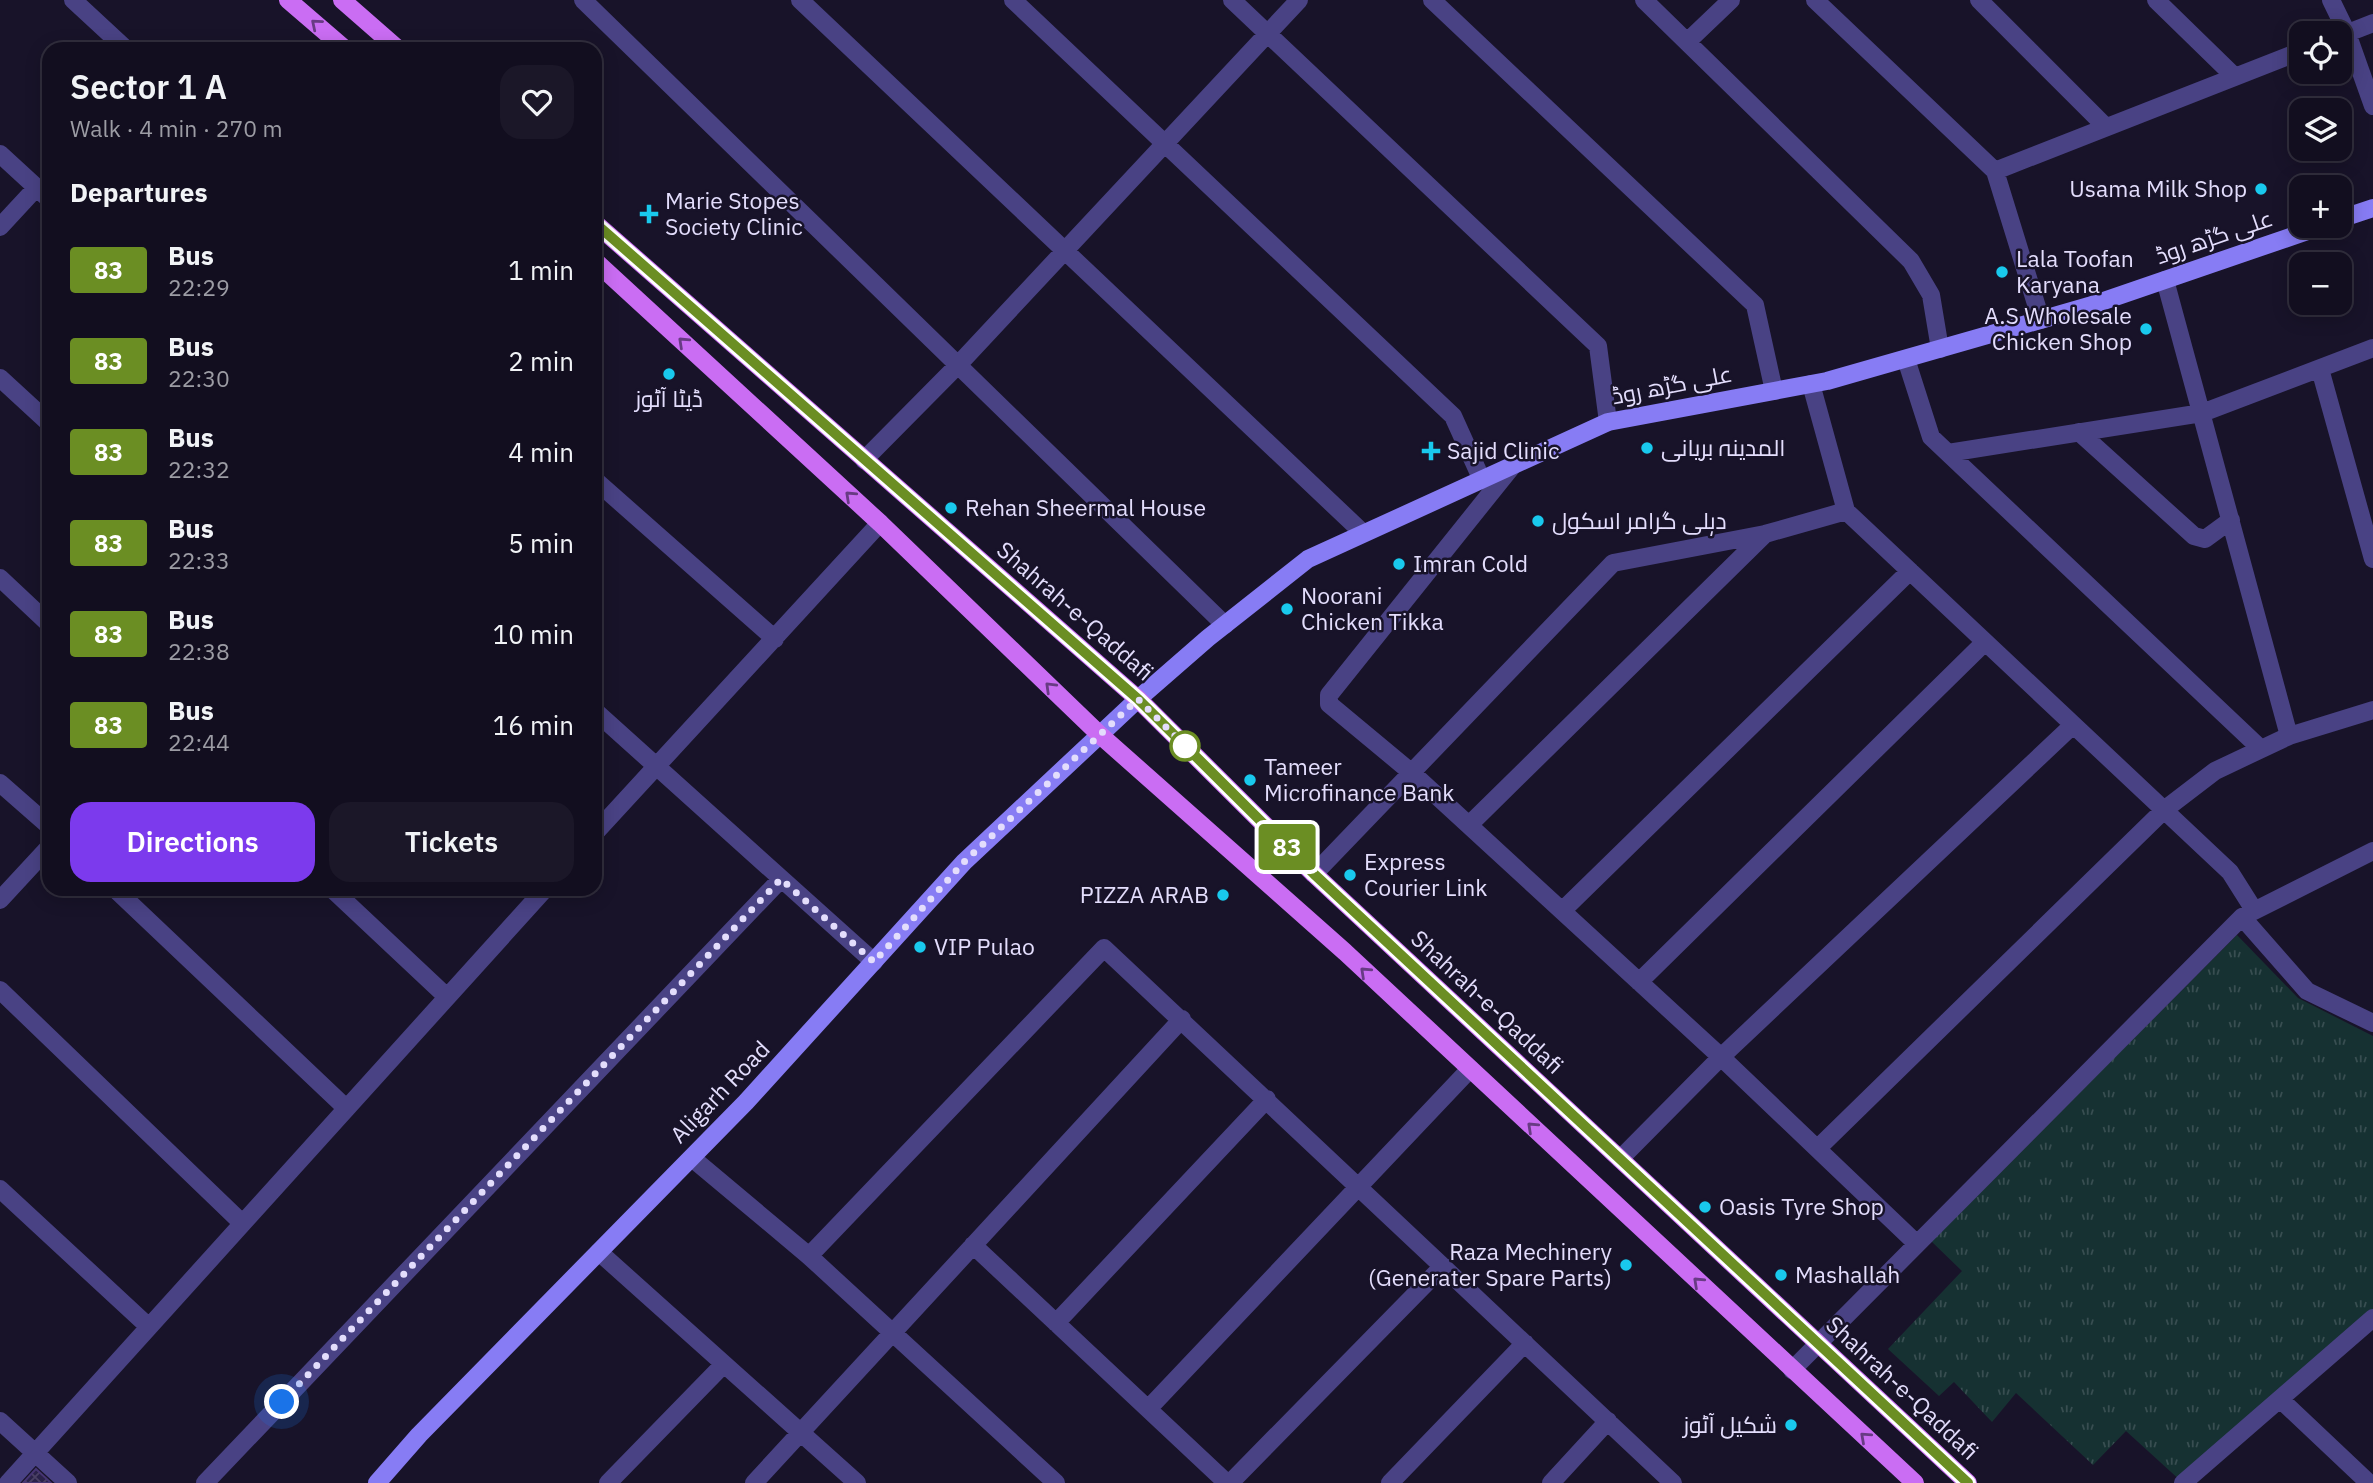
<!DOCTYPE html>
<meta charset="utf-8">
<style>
body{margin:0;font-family:"IBM Plex Sans",Cairo,sans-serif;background:#1b1728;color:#f1f3f6;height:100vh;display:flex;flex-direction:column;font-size:26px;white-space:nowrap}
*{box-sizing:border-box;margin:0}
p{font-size:23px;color:#9c9ca4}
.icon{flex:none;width:38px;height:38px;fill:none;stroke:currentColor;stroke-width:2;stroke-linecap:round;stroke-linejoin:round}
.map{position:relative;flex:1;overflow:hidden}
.side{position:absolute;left:42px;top:42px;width:560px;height:854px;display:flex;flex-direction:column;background:#120e1f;border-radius:21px;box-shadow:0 4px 18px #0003,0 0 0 2px #312e3d}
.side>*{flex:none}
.badge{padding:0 14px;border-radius:5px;font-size:24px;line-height:46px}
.fabs{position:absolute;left:2289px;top:21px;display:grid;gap:14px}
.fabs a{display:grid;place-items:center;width:63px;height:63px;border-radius:14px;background:#120e1f;box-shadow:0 4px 18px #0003,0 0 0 2px #312e3d;font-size:35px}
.you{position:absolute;width:35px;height:35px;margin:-18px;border:5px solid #fff;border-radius:50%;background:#1a73e8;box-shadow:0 0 0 10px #1a73e833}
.map>.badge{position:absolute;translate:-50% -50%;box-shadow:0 0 0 4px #fff}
h2{padding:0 28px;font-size:26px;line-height:63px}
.round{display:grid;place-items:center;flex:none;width:74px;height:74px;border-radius:21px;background:#1b1728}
.overview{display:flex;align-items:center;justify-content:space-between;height:119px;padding:0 28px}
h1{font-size:33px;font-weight:600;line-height:52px}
.primary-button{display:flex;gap:14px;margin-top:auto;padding:14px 28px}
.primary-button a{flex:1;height:80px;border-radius:21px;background:#7c3aed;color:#fff;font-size:28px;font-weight:600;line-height:80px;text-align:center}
.primary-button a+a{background:#1b1728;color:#f1f3f6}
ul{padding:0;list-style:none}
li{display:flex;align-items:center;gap:21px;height:91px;padding:0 28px}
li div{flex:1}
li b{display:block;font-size:26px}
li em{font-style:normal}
li .badge{min-width:77px;font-weight:700;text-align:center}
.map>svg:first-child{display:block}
</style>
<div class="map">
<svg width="2373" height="1483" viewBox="0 0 2373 1483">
<defs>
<pattern id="park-tufts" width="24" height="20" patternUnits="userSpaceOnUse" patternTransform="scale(1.75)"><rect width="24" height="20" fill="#163132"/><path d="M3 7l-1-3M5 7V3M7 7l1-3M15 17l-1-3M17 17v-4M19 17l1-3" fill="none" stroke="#384e51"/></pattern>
<pattern id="building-cross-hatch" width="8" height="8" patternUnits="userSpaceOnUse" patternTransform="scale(1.75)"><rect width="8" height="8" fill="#2b2048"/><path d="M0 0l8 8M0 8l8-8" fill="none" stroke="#4a4063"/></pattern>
<filter id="shadow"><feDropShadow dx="6" dy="6" stdDeviation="0" flood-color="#0009"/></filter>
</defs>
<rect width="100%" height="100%" fill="#181329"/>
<path fill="url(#park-tufts)" d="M2237 935 2298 998 2373 1036V1313L2182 1482 2126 1431 2093 1465 2016 1393 1992 1422 1954 1382 1939 1396 1888 1349 1962 1271 1931 1241Z"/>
<path fill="url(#building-cross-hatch)" stroke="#453472" stroke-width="2" filter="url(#shadow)" d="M36 1469 51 1483H23Z"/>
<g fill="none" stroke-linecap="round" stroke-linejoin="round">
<path stroke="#494284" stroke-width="18" d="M73 0 126 49
M583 0 1225 625
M800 0 1363 533
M1013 0 1453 416 1481 478
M1232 0 1598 346 1608 422
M1432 0 1755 305 1774 391
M1644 0 1911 261 1931 295 1940 349
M1815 0 1995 171 2041 320
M1979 0 2106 127
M2156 0 2235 77
M2331 0 2347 33 2373 106
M2340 36 2373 23
M1687 42 1731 0
M0 154 49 199
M1995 171 2301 51
M0 227 37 187
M2165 280 2289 736
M1906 359 1931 437 2261 749
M2320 369 2373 559
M0 378 49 423
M1811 384 1846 511 2230 872 2254 910
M2079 432 2194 536 2205 539 2231 520
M1948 453 2202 413 2373 348
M864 460 958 365 1299 0
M1514 464 1329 695V704L1412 773 1721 1057 1917 1244
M595 480 775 639
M0 578 49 624
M595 711 874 962
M0 783 49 826
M1469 825 1765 534
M595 833 880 523
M1314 874 1613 563 1765 534 1846 511
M115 889 346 1108
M332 889 447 997
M0 900 49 847
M1562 911 1910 571
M2242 917 2307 991 2373 1023
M1639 982 1985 642
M0 990 242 1223
M1818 1148 2164 810 2215 771 2289 736 2373 710
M692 1158 809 1256 1056 1483
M1620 1159 1721 1057 2073 725
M0 1189 149 1327
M973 1245 1227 1483
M599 1252 857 1483
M809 1256 1104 948 1673 1483
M1056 1323 1267 1099
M1792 1370 2242 917 2373 851
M2280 1399 2369 1483
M1148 1409 1470 1069
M0 1421 68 1483
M8 1483 545 889
M205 1483 781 879
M608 1483 724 1364
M754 1483 1182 1019
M1230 1483 1443 1266
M1390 1483 1525 1343
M1551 1483 1608 1421
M2183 1483 2373 1318"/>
<path stroke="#877cf4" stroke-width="18" d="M2340 219 2373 208
M377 1483 419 1435 746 1102 964 862 1138 699 1208 638 1308 559 1608 422 1827 381 2089 306 2322 226"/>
<path stroke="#ca6df3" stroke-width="18" d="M288 0 345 49
M342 0 398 49
M595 223 1138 699 1314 874 1968 1483
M595 261 880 523 1099 734 1345 952 1915 1483"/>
</g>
<defs><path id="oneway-chevron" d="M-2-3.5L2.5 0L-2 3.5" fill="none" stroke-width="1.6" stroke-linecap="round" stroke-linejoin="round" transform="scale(1.75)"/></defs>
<g stroke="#683b84">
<use href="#oneway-chevron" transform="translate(316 24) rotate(-140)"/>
<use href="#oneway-chevron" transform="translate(683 342) rotate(-137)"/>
<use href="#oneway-chevron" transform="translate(850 496) rotate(-137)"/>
<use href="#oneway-chevron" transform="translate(1050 687) rotate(-136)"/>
<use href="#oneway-chevron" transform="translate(1365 972) rotate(-137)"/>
<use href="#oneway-chevron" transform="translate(1532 1127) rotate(-137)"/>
<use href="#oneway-chevron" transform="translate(1698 1282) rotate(-137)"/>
<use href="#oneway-chevron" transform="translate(1865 1437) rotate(-138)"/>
</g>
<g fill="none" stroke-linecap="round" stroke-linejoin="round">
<g stroke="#fff" stroke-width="16">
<path id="line" d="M595 223 1138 699 1314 874 1968 1483"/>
</g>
<use href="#line" stroke="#6b8e23" stroke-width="10"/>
<path stroke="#e3ddfc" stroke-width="7" stroke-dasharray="0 12.6" d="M282 1402 781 879 874 962 964 862 1138 699 1185 746"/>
</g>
<g fill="#19c9ed" stroke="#181329" stroke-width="2.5">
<circle cx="2261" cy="189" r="7"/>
<path d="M645.5 203.5h7v7h7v7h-7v7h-7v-7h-7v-7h7z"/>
<circle cx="2002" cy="272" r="7"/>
<circle cx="2146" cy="329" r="7"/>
<circle cx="669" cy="374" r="7"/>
<circle cx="1647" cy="448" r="7"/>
<path d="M1427.5 440.5h7v7h7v7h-7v7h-7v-7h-7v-7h7z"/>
<circle cx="951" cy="508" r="7"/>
<circle cx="1538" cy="521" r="7"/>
<circle cx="1399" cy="564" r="7"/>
<circle cx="1287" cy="609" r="7"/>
<circle cx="1250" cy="780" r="7"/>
<circle cx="1350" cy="875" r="7"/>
<circle cx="1223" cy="895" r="7"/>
<circle cx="920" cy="947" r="7"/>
<circle cx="1705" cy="1207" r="7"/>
<circle cx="1626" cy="1265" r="7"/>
<circle cx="1781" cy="1275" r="7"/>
<circle cx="1791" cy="1425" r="7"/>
</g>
<circle fill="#fff" stroke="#6b8e23" stroke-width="3.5" cx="1185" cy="746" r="14"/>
<g text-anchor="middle" stroke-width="5" stroke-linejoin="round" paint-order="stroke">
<g font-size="23" fill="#e3ddfc" stroke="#181329" text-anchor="start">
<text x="2247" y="197" text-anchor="end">Usama Milk Shop</text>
<text x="665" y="209">Marie Stopes<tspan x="665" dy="26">Society Clinic</tspan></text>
<text x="2016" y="267">Lala Toofan<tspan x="2016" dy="26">Karyana</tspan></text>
<text x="2132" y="324" text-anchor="end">A.S Wholesale<tspan x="2132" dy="26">Chicken Shop</tspan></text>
<text x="669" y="407" text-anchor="middle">ڈیٹا آٹوز</text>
<text x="1661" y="456">المدینہ بریانی</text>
<text x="1447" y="459">Sajid Clinic</text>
<text x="965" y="516">Rehan Sheermal House</text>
<text x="1552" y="529">دہلی گرامر اسکول</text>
<text x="1413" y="572">Imran Cold</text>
<text x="1301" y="604">Noorani<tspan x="1301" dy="26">Chicken Tikka</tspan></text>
<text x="1264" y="775">Tameer<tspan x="1264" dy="26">Microfinance Bank</tspan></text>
<text x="1364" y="870">Express<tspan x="1364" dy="26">Courier Link</tspan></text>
<text x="1209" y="903" text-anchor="end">PIZZA ARAB</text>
<text x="934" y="955">VIP Pulao</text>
<text x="1719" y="1215">Oasis Tyre Shop</text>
<text x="1612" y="1260" text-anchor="end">Raza Mechinery<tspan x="1612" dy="26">(Generater Spare Parts)</tspan></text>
<text x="1795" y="1283">Mashallah</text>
<text x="1777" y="1433" text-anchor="end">شکیل آٹوز</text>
</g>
<g font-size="23" fill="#e3ddfc" stroke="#181329">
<text transform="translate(2214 237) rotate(-19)" y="8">علی گڑھ روڈ</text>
<text transform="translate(1672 385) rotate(-11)" y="8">علی گڑھ روڈ</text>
<text transform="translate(1075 611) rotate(41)" y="8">Shahrah-e-Qaddafi</text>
<text transform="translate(1487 1002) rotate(43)" y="8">Shahrah-e-Qaddafi</text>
<text transform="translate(720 1092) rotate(-46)" y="8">Aligarh Road</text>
<text transform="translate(1902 1388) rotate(43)" y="8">Shahrah-e-Qaddafi</text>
</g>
</g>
</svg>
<div class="fabs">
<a><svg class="icon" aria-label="locate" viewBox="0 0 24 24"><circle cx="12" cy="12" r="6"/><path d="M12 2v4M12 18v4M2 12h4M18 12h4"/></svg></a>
<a><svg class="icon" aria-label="layers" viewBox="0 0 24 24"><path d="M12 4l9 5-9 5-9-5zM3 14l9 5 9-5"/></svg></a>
<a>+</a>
<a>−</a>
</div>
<div class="you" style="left:282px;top:1402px"></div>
<b class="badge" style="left:1287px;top:847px;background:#6b8e23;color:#fff">83</b>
<section class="side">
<div class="overview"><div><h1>Sector 1 A</h1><p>Walk · 4 min · 270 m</p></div><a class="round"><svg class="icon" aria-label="heart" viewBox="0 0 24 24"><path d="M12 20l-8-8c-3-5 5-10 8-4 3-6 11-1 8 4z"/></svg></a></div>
<h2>Departures</h2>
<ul>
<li><span class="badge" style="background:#6b8e23;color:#fff">83</span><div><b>Bus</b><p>22:29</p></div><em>1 min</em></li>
<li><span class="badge" style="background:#6b8e23;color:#fff">83</span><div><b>Bus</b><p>22:30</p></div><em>2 min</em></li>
<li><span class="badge" style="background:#6b8e23;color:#fff">83</span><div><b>Bus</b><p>22:32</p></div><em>4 min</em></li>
<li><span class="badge" style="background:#6b8e23;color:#fff">83</span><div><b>Bus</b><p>22:33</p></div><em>5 min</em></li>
<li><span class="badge" style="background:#6b8e23;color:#fff">83</span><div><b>Bus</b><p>22:38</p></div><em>10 min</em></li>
<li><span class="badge" style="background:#6b8e23;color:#fff">83</span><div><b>Bus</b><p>22:44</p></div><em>16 min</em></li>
</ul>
<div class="primary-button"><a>Directions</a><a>Tickets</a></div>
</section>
</div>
